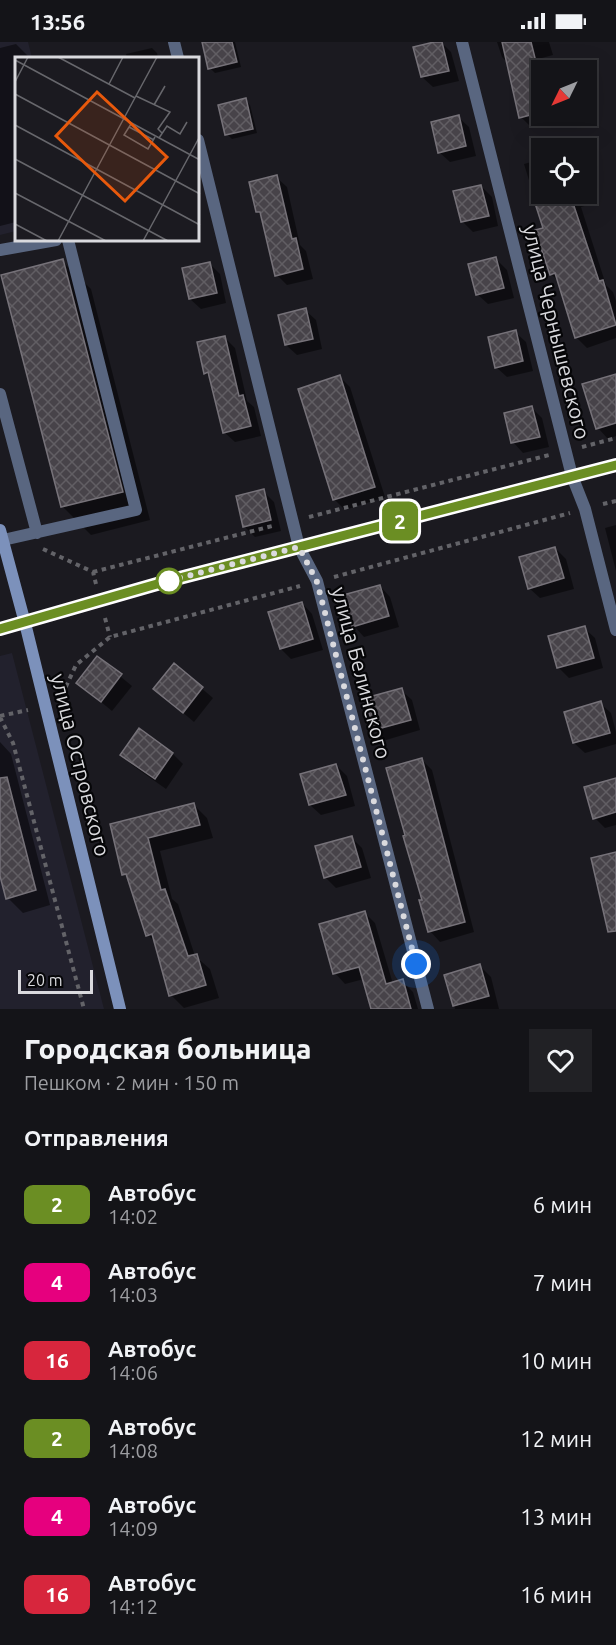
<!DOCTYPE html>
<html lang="ru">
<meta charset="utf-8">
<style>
body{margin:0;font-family:Ubuntu,sans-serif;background:#212125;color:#f1f3f6;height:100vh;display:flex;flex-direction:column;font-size:22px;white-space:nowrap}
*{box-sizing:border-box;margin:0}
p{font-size:20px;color:#9d9ea2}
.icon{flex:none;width:33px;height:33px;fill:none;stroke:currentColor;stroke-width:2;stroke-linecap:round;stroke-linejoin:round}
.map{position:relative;height:967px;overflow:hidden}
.details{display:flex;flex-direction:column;background:#141418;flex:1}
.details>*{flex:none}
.badge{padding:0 12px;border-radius:9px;font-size:21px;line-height:39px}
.needle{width:39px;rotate:227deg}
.fabs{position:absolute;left:531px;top:18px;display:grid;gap:12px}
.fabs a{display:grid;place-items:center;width:66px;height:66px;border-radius:0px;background:#141418;box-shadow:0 6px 24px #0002,0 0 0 2px #333337;font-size:30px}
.scale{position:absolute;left:18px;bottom:15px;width:75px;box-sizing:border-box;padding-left:6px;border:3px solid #dadade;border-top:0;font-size:16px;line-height:21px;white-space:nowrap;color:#dadade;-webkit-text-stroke:4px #060608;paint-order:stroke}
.you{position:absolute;width:30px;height:30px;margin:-15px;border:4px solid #fff;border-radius:50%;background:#1a73e8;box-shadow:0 0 0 9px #1a73e833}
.map>.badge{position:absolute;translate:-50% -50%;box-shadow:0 0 0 3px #fff}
h2{padding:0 24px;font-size:22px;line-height:54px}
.round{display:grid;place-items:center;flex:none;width:63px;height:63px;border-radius:0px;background:#212125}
.overview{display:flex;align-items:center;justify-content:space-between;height:102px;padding:0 24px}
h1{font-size:28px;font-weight:800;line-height:45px}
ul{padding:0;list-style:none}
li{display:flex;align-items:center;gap:18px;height:78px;padding:0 24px}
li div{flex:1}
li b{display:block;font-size:22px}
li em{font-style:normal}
li .badge{min-width:66px;font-weight:700;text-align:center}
.status{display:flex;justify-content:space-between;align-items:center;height:42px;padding:0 30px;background:#141418;direction:ltr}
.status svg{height:16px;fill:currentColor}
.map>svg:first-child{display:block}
</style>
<div class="status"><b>13:56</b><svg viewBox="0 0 49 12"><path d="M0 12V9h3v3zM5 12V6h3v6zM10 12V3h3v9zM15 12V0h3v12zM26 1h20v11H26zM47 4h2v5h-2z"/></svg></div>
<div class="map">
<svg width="616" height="967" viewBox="0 0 616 967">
<defs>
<pattern id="building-cross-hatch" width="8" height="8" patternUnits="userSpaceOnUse" patternTransform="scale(1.5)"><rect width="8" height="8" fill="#474349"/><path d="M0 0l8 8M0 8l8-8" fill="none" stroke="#615e63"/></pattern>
</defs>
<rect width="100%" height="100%" fill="#1b1a20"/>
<path fill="#22212d" d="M0 0H28L32 16H16V189L0 193Z
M12 611 104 967H0V614Z"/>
<path fill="#0007" d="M204 0H235L241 25 215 31 210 26Z
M441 0 451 10 459 39 433 45 422 35Z
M497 0H549L553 13 542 16 545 28H542V74H556L557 79 531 85 521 75 508 21 502 15Z
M16 2 30 16H16V180L0 184V6Z
M152 6 157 11 158 16H127L126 12Z
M245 58 250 63 257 91 232 97 227 92Z
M458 75 469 85 476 114 450 120 439 110Z
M542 117V152H584L588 163 581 165 606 243 613 250 616 259V296L587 306 576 295 559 240 551 232 544 187 524 122Z
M276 135 287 145 300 203 306 209 313 237 287 243 277 233 263 175 257 170Z
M481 144 492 155 498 184 473 190 462 179Z
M496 217 507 228 514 256 488 262 477 252Z
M62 219 91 247 150 478 91 493 63 465 3 234Z
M209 221 220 232 226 261 201 267 190 257Z
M305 268 316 278 322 307 297 313 286 303Z
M515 290 526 300 533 329 507 335 496 325Z
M224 295 235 306 247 359 254 365 261 394 235 400 224 390 212 337 205 331Z
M616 333V394L608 397 598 386Z
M340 335 350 345 385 455 345 468 334 457Z
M532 366 542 376 549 405 523 411 513 400Z
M263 449 274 460 281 489 255 495 244 484Z
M616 483V529L605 486Z
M555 506 566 517 574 547 540 556 529 546Z
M380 544 390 555 399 585 364 595 354 584Z
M302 561 312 572 323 608 291 617 281 607Z
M584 586 595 596 603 626 569 636 558 625Z
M98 616 132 644 112 669 78 641Z
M174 623 213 656 194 680 155 647Z
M401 648 412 658 420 688 386 698 375 687Z
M600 661 611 671 616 690V702L585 711 574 701Z
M139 688 174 713 183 722 166 747 132 723 122 712Z
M0 700 11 712 50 863 23 871 8 856 0 828Z
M422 718 432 728 474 890 440 900 430 889 423 859Z
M336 723 347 734 355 764 321 773 310 763Z
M616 738V783L605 786 595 776Z
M194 763 207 776 213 796 160 809 172 857 178 862 195 914 210 927 219 956 184 966 171 953 156 901 148 893 130 838 124 832 111 783Z
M351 795 362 806 371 836 336 846 325 835Z
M365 871 375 881 393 942 402 939 413 950 418 967H373L364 937 345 942 335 931Z
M480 924 491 935 499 967H455L446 934Z"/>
<path fill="url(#building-cross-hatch)" stroke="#767279" stroke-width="1.5" d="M202 0H232L237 20 208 27Z
M434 0H442L449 29 421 35 413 5Z
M502 0H531L542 44V70L519 76Z
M246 56 253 87 225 93 218 63Z
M459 73 466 104 438 111 431 80Z
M277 133 292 197 296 196 303 227 275 234 260 170H256L249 140Z
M481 143 489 174 461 180 453 149Z
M532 152H570L599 239 603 238 616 283 575 296 555 231 550 233 535 188 543 186Z
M496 215 504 246 476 253 468 222Z
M63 217 123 450 61 465 1 233Z
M210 220 217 251 189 257 182 226Z
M306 266 313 297 285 303 278 273Z
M516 288 523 319 495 326 488 295Z
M225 294 239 354 243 353 251 384 223 391 208 330 204 332 197 300Z
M616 332V381L596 387 582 342Z
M340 333 375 445 333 458 298 347Z
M532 364 540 395 511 401 504 371Z
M264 447 271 478 243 485 236 454Z
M555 505 564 536 528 547 519 515Z
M380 543 389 574 352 585 343 553Z
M302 560 313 597 280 607 268 570Z
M585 584 594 616 557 626 548 594Z
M97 614 122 632 101 660 76 641Z
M174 621 203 645 183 671 153 647Z
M402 646 411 678 374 688 365 656Z
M601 659 610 691 573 701 564 670Z
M139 686 173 711 155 737 120 713Z
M422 716 465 880 428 890 419 858H422L403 794 405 793 386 726Z
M336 722 346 753 309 763 300 732Z
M7 735 36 848 6 857 0 834V736Z
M616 736V770L593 777 584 745Z
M194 761 200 783 148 796 161 848 165 847 188 914 197 912 206 943 169 954 152 892 146 894 126 832 122 833 110 782Z
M352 794 361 825 324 836 315 804Z
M616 810V889L608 890 591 816Z
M365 869 386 942 403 937 411 967H371L359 925 333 932 319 882Z
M480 922 489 954 453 964 444 933Z"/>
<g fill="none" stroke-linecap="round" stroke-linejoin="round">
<path stroke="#636368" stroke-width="4" stroke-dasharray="4.5 4.5" stroke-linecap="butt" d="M582 405 616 396
M603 462 616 459
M309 475 549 413
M43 507 93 530 96 542
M93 530 276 483
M334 535 570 471
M105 576 110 595
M62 653 76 623 110 595 300 544
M0 674 28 668
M0 675 13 701 84 967"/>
<path stroke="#596680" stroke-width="12" d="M0 208 56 198
M0 352 37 491
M3 498 136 468 68 198"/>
<path stroke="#596680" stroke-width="12" d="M174 0 178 16
M462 0 572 434 585 467 616 588
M198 98 299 505 317 539 428 967"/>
<path stroke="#7c91bb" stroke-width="12" d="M0 488 25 581 120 967
M0 587 164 540 616 423"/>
</g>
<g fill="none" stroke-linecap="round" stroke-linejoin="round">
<g stroke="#fff" stroke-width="14">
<path id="line" d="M0 587 164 540 616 423"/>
</g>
<use href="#line" stroke="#6b8e23" stroke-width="9"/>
<path stroke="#dadade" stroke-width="6" stroke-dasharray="0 10.8" d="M169 539 164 540 299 505 317 540 416 922"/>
</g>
<circle fill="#fff" stroke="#6b8e23" stroke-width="3" cx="169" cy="539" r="12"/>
<g text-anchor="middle" stroke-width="4.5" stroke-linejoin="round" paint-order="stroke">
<g font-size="21" fill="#dadade" stroke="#060608">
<text transform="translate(556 290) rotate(76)" y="7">улица Чернышевского</text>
<text transform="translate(361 631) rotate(75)" y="7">улица Белинского</text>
<text transform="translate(80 723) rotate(76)" y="7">улица Островского</text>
</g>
</g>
<g transform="translate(15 15)">
<rect width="184" height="184" fill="#1b1a20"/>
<path fill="none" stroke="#67676c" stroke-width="1.5" d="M43 0 120 41M0 3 185 103M0 25 13 0M94 27 108 0M0 37 185 137M121 39 155 55 143 72 147 76M139 48 150 29M108 63 142 0M116 67 109 78 133 92 140 80M0 68 185 168M114 70 139 83M144 81 152 69 165 77 172 65M0 102 153 184M0 136 91 184M0 167 32 184M43 184 108 63M128 184 185 79"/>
<path fill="#e8590c" fill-opacity="0.15" stroke="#e8590c" stroke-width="3" d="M82 35 152 100 110 144 41 79Z"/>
<rect width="184" height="184" fill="none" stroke="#dadade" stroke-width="3"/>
</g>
</svg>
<div class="fabs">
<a><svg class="needle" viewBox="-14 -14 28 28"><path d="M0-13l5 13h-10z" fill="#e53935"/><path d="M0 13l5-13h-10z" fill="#9d9ea2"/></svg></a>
<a><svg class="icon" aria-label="locate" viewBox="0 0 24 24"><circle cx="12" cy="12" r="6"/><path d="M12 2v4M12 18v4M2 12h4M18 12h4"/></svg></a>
</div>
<div class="scale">20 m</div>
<div class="you" style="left:416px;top:922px"></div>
<b class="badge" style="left:400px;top:479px;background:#6b8e23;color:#fff">2</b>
</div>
<section class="details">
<div class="overview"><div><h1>Городская больница</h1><p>Пешком · 2 мин · 150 m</p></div><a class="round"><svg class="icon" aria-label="heart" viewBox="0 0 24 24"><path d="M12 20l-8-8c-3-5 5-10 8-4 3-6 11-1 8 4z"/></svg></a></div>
<h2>Отправления</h2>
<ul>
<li><span class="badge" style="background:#6b8e23;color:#fff">2</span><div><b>Автобус</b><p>14:02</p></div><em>6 мин</em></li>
<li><span class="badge" style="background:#e6007e;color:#fff">4</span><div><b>Автобус</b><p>14:03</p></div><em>7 мин</em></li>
<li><span class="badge" style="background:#d7263d;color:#fff">16</span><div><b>Автобус</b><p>14:06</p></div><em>10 мин</em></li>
<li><span class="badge" style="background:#6b8e23;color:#fff">2</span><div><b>Автобус</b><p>14:08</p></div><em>12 мин</em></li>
<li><span class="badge" style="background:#e6007e;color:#fff">4</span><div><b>Автобус</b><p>14:09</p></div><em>13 мин</em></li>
<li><span class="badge" style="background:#d7263d;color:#fff">16</span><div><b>Автобус</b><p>14:12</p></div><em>16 мин</em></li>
</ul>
</section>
